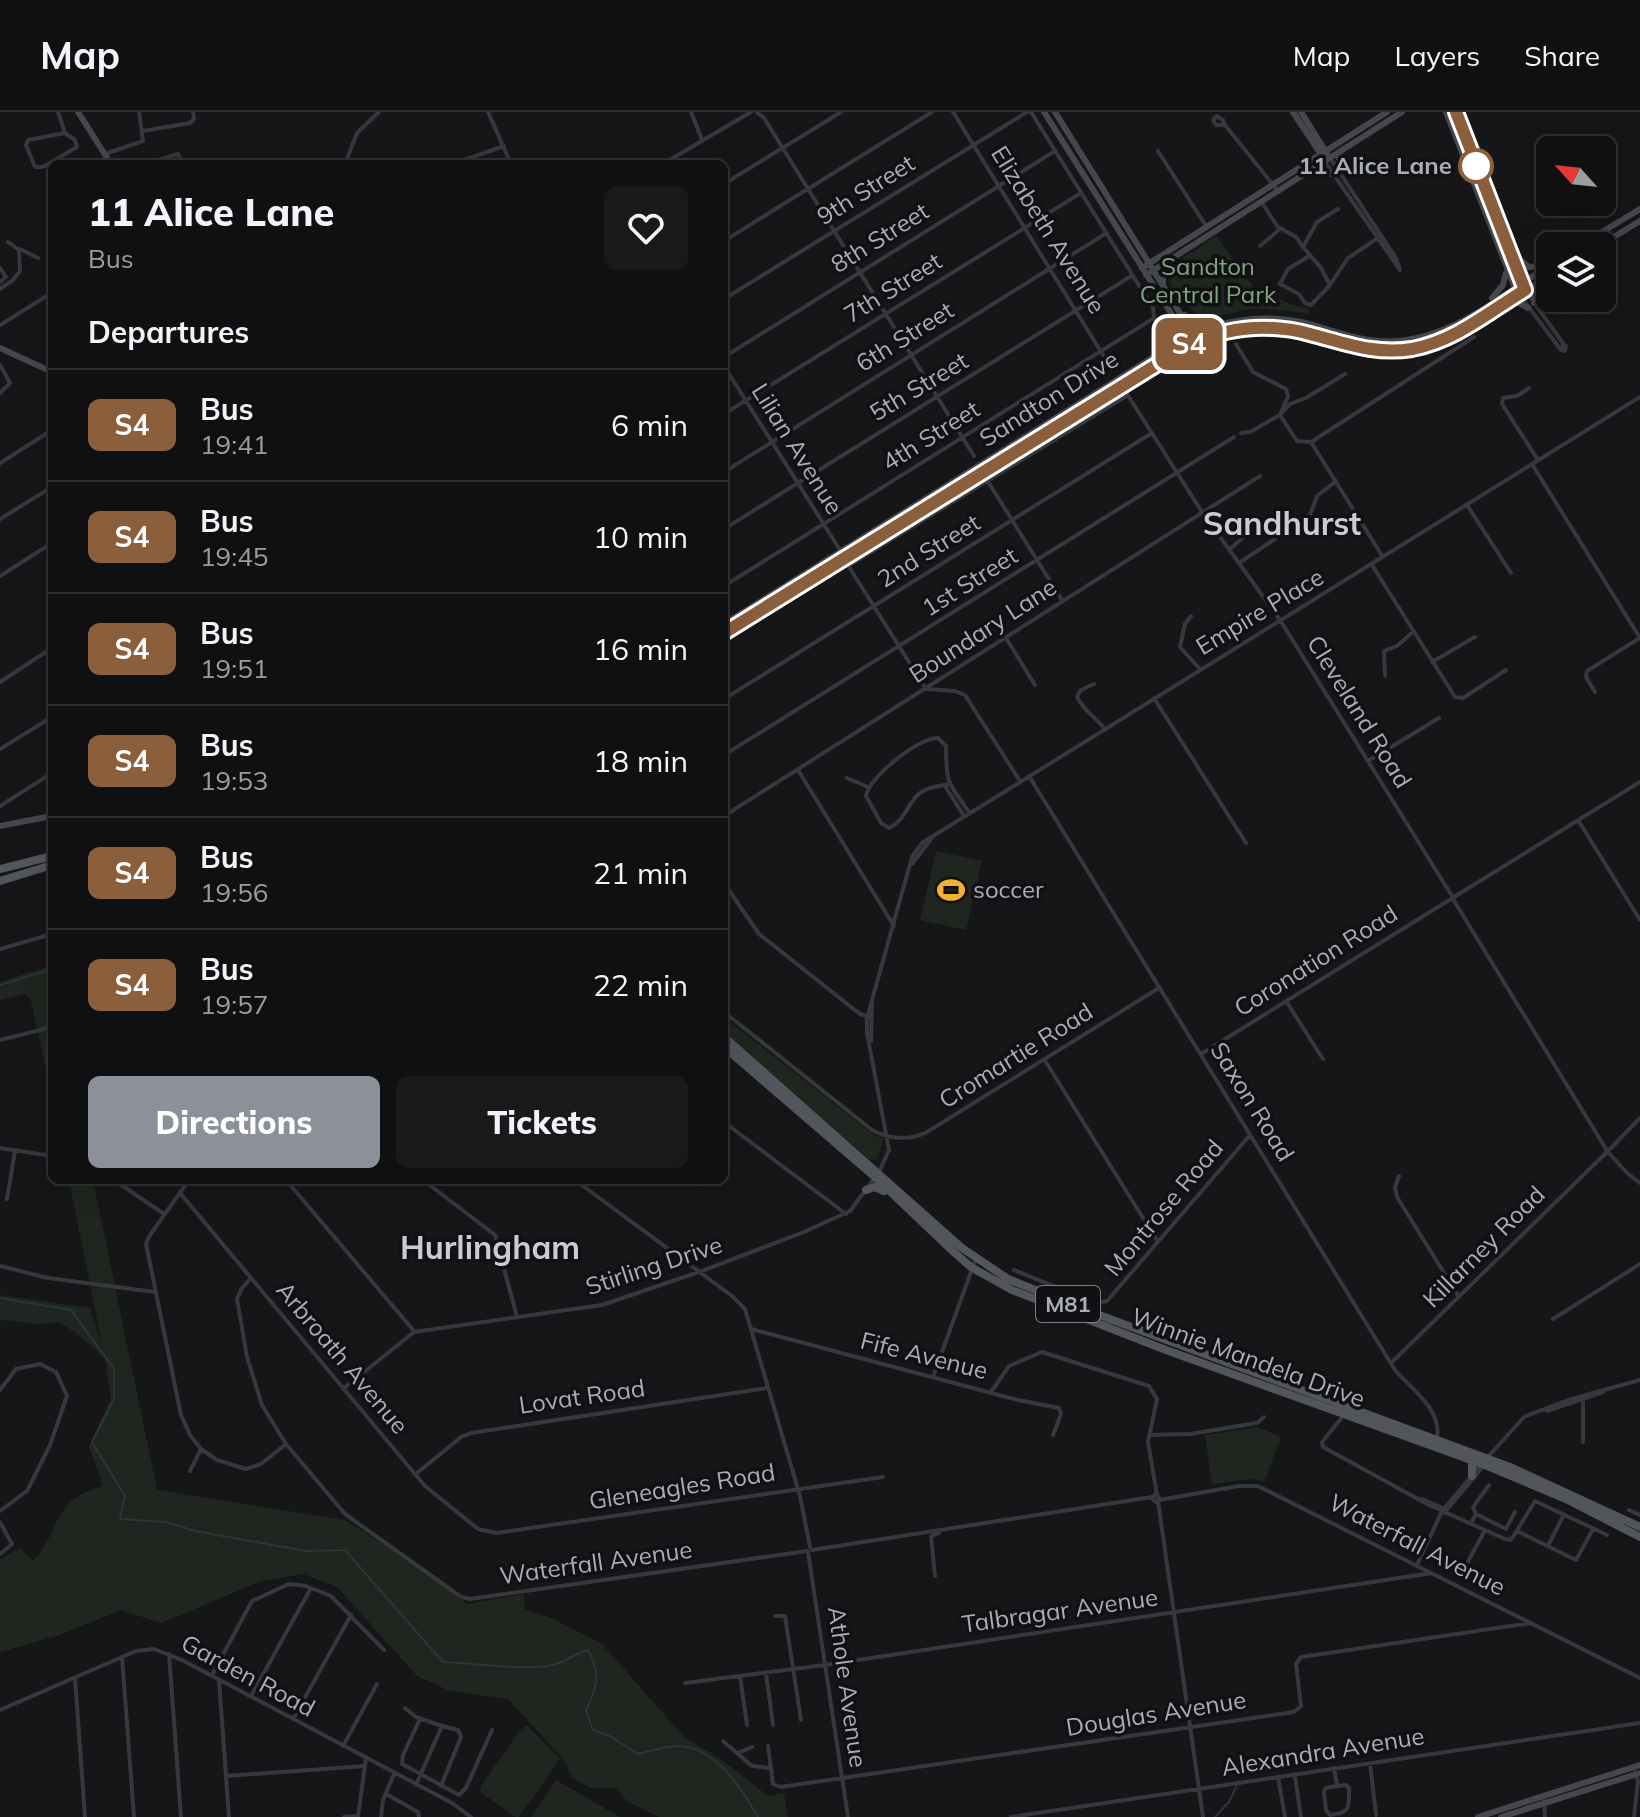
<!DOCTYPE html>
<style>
body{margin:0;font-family:Mulish,sans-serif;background:#19191b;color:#f1f3f6;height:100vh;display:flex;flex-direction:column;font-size:30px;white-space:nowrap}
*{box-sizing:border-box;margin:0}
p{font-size:26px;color:#9c9d9f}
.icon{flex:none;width:44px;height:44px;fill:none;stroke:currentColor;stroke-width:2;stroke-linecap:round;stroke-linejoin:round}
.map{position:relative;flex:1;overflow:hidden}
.drawer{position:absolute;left:48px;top:48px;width:680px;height:1024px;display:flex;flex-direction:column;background:#101012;border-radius:12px;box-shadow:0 8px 32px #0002,0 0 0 2px #303032}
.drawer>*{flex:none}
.badge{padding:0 16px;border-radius:12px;font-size:28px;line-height:52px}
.needle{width:52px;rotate:297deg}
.buttons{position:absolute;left:1536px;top:24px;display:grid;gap:16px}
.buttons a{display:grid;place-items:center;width:80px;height:80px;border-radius:12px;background:#101012;box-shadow:0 8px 32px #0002,0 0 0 2px #303032;font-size:40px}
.map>.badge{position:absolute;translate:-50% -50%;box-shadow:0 0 0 4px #fff}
h2{padding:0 40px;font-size:30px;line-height:72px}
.round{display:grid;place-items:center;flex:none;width:84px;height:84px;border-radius:12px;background:#19191b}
.overview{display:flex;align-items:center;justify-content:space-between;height:136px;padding:0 40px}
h1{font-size:38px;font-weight:800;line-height:60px}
.primary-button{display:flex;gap:16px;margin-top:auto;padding:16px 40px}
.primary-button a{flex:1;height:92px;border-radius:12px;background:#8c9099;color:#fff;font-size:32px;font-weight:800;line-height:92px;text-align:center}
.primary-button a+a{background:#19191b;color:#f1f3f6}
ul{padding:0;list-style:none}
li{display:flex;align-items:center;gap:24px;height:112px;padding:0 40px;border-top:2px solid #303032}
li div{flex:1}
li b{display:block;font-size:30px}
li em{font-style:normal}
li .badge{min-width:88px;font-weight:700;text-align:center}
header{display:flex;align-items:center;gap:48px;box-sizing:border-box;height:112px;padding:0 40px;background:#101012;border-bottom:2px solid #303032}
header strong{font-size:38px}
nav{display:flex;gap:44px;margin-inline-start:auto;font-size:28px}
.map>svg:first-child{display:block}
</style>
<header>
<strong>Map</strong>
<nav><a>Map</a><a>Layers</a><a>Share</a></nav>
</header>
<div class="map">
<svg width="1640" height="1705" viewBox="0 0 1640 1705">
<rect width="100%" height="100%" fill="#161618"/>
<path fill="#1e261f" d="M1216 124 1254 176 1295 194 1309 197V202C1290 199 1272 196 1252 197 1237 198 1217 208 1202 203 1186 198 1168 178 1169 161L1180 148Z
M936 739 982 749 966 818 920 808Z
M52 853V987L31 889 25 882 0 888V870Z
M724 905 875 1024 884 1026 877 1047 870 1048 724 921Z
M69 1068H93L157 1378 345 1408 388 1435 467 1492 524 1482 525 1497 551 1506 602 1532 685 1626 721 1647 768 1684 784 1681 788 1705H659L627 1689 616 1676H590L572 1666 564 1648 508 1587 450 1579 417 1564 337 1475 303 1462 259 1470 161 1511 121 1498 57 1524 0 1540V1447L20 1436 33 1449C63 1415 51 1388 103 1374L89 1334 111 1286 105 1247 80 1224 60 1210 38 1212 0 1208V1183L90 1196 103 1237Z
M1257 1315 1281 1325 1264 1370 1250 1367 1212 1372 1205 1323Z
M527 1613 560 1647 519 1705H516L480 1680 481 1674 519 1619Z
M556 1668 620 1705H531Z"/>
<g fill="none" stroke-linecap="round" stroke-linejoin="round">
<path stroke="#2c353c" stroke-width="2" d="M0 873 52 857
M0 1186 71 1198 114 1257V1287L92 1330 125 1384 120 1407 166 1410 195 1419 306 1439 345 1438 443 1550C474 1551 517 1558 547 1554 565 1552 574 1541 588 1538 601 1561 597 1576 586 1598L593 1618 610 1624 638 1642C650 1639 663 1635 675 1634 715 1633 741 1676 758 1705
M1215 1705 1229 1690 1237 1673"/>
<path stroke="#37383d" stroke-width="4" d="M58 0 65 21 75 28 77 35 43 55H35L26 33 28 28 65 21
M488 0 511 52
M691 0 702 28
M757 0 764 6 974 344
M953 0 1111 256
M1225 13H1216L1213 8 1217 4 1223 8 1225 13 1279 80
M143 19 190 11 194 7 193 0
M1158 39 1206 114
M105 42 143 29 139 0
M1330 46 1396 146 1400 158
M1325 50 1400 158
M147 52 178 42 183 52
M345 52 357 21 379 0
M453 52 504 34
M663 52 751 0
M724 72 841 0
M1262 91 1278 115 1296 125 1303 135
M52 93V101
M1338 97 1317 110 1303 135 1321 156 1330 173 1348 146 1381 124
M724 129 932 0
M1260 134 1280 117
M20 137 38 146
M1309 144 1288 157 1280 172 1299 182 1305 191 1311 193 1330 173
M0 156 6 165 0 170
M0 177 13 168 20 159 19 138 8 130
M1525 178 1565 234
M1519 182 1560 237
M724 187 1027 0
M0 213 45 185 52 183
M1236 232 1253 260 1286 277 1288 284 1280 303 1297 329 1311 330
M1562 234H1566L1565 239 1561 238Z
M724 245 1055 39
M0 253 10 271 0 281
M724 254 840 438
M1122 274 1202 400 1280 508 1452 784
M1529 276 1517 284 1503 286 1502 292 1538 348
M724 302 1081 81
M1241 321 1250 320 1280 303 1290 292 1306 286 1345 262
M1311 330 1474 225
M1311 330 1383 445
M0 351 52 318
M1532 352 1640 526
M724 360 1105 122
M987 368 1062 488
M1467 393 1511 461
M1310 403 1317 384 1336 369
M0 407 52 375
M724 417 1133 163
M1229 438 1249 420 1258 405
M844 447 926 577 955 579 965 583 1020 669
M1239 451 1275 427
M1372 453 1455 585 1463 586 1506 558
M848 454 1128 283
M0 464 52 431
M724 474 1154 206 1153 196 1031 0
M1191 504 1185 512 1180 535 1200 557
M1006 526 1035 573
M1432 550 1475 525
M1385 564 1384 539 1397 534 1413 520
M0 570 52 536
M1094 572 1081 578 1077 585C1084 599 1095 605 1105 617
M1595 580 1586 565 1587 559 1640 526
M1154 586 1246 731
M724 587 1152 321
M0 637 52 605
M724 643 1234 325
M1368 649 1439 606
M798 658 894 814
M1029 664 1395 1258C1412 1278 1442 1297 1437 1326
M847 666 868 675
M949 672C936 675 923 675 914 687 905 699 903 709 889 716L881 711 866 684C868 666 919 625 938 626L946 634C946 671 947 669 969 700
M945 674 964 704
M0 694 52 661
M724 704 1260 364
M1578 708 1640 808
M912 752 931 727
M724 771 759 822 860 902 872 906
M1454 785 1640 670
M1453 787 1606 1037
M0 837 52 822
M1286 889 1323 947
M724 900 872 1018C888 1027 910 1029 927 1020L1159 876
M0 928 52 915
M871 929 872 890
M1201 942 1451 787
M1044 947 1158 1130
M724 1010 846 1102
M0 1036 52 1044
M1610 1037 1640 1006
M1608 1040 1627 1061 1640 1071
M1399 1064 1395 1075 1397 1085 1459 1185
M114 1068 164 1102
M189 1068 150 1123 146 1132 181 1303 190 1323 201 1337 217 1348 246 1357 261 1352 286 1332
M286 1068 414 1219
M423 1068 495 1123 517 1205
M575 1068 732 1184 745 1197 800 1384 810 1435
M180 1081 425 1374 478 1417 496 1421 883 1365
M7 1087 15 1039
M0 1154 48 1166 155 1180
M1014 1158 1095 1191 1107 1189 1250 1023
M251 1166 242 1176 237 1187 247 1245 262 1293 286 1332 345 1402 461 1485 470 1487 807 1439
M1553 1207 1640 1152
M751 1217 1018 1288 1059 1296 1061 1302 1053 1323
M1391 1251 1607 1040
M933 1265 976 1146
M343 1277 414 1220 602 1193 699 1160 804 1120 850 1099 879 1060 889 1038 867 921V906L912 745 922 731 1640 285
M0 1278 16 1257 40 1252 56 1260 67 1284 50 1333 27 1379 0 1399
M991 1280 1009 1254 1042 1240 1149 1274 1157 1287 1148 1330 1157 1383
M1583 1286V1330
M1547 1299 1603 1280
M1343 1304 1322 1330 1323 1335 1429 1393 1505 1427 1510 1428 1513 1425 1535 1389 1607 1423
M1149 1323 1190 1322 1257 1311 1264 1305
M1487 1346 1524 1305 1568 1288 1640 1268
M190 1359 201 1337
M416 1362 461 1325 471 1321 767 1276
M1155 1382 1159 1385 1156 1390 1152 1387Z
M1422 1387 1443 1396
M1159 1388 1239 1374H1258L1640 1566
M1158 1389 1203 1705
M1629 1398 1640 1403
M1444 1401 1482 1356
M1476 1402 1506 1417 1515 1400
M0 1410 12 1432 0 1442
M1471 1411 1476 1402 1473 1395 1489 1373
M1517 1419 1576 1448 1593 1417
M1548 1434 1564 1402
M812 1438 1152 1385
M808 1440 848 1705
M1417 1453 1442 1399 1481 1353
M1465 1455 1485 1418
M935 1464 931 1424 939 1421
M775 1504H785L801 1608
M169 1542 181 1705
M122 1545 134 1705
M766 1561 773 1613
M212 1563 252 1489 289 1472 306 1474 331 1484 384 1538
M740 1564 747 1613
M75 1566 85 1705
M219 1568 229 1705
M685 1571 825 1553 1432 1461
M251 1584 311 1476
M405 1596 416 1605 442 1614 416 1673
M0 1598 136 1539 154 1537 184 1549 452 1691 471 1705
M293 1607 351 1503
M420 1607 403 1643 402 1652 459 1683 466 1676 492 1618
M723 1629 752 1654 770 1656
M343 1634 377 1572
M768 1634 773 1672 781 1675 1294 1600 1301 1594 1296 1552 1301 1545 1531 1511
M738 1641 752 1635
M1370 1651 1376 1703
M1334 1656 1337 1673
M226 1664 365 1654
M1295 1664 1301 1705
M1278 1665 1285 1705
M441 1674 461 1625 458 1618 442 1614
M1337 1674 1346 1673 1349 1676C1349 1695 1351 1701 1330 1703L1326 1698 1324 1680 1326 1676Z
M386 1682 418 1700 419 1705
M1544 1689 1545 1705
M344 1705 357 1704
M358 1705 366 1646
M381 1705 383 1688 394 1662
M1011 1705 1640 1611
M1634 1705 1638 1669 1635 1660"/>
<path stroke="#45474d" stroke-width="6" d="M78 0 111 52
M1044 0 1186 225
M1055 0 1193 222
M1293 0 1322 44
M1301 0 1328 43
M1446 0 1515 176
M1456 0 1522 172
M1313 58 1332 62
M1337 59 1340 40
M1579 134 1640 97
M1599 134 1640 109
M1512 141 1529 155 1543 154
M1142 156 1387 0
M1146 163 1402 0
M1163 173V161L1169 150
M1492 186 1503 173 1506 161
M1509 191 1517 190 1528 196
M1534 191 1536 178 1544 169
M1185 203 1198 212 1211 213
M1165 232 1173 224 1174 211
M0 236 52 260
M724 512 1192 221C1228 208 1263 202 1301 210 1334 218 1362 232 1397 229 1454 225 1504 182 1550 153
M724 521 1190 232C1228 215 1269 211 1309 222 1337 229 1363 240 1393 239 1452 237 1502 193 1550 163
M0 714 52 704
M1478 1705 1640 1653
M1501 1705 1640 1661"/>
<path stroke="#53555c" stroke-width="8" d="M0 757 52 744
M0 769 52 753
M724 925 962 1136 1008 1167 1083 1197 1510 1355 1640 1415
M724 935 875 1065 956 1142 971 1155 1012 1178 1166 1238 1485 1353 1566 1387 1640 1425
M866 1078 875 1075 884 1079
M1472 1364V1348"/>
</g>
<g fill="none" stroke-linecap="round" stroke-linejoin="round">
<g stroke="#fff" stroke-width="18">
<path id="line" d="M724 521 1190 232C1228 215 1269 211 1310 222 1345 231 1375 243 1412 237 1455 229 1489 200 1525 178L1456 0"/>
</g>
<use href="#line" stroke="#8b5e3c" stroke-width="12"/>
</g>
<defs>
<g id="stadium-bare" transform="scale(2.16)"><path d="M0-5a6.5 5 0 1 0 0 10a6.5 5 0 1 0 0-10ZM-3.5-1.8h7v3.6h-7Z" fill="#f2b134" stroke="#111113" stroke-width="2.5" paint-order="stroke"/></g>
</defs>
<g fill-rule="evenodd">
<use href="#stadium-bare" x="951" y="778"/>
</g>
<circle fill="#fff" stroke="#8b5e3c" stroke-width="4" cx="1476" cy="54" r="16"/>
<g text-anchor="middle" stroke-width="7" stroke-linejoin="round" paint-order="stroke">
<rect fill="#111113" stroke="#7b7e86" stroke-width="2" x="1036" y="1174" width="64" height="36" rx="6"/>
<g font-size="22" font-weight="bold" fill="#a8adb8">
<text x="1068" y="1200">M81</text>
</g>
<g font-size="24" font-weight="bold" fill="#a8adb8" stroke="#111113" text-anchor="end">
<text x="1452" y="62">11 Alice Lane</text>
</g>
<g font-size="24" fill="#a8adb8" stroke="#111113">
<text transform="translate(866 78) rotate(-32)" y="8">9th Street</text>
<text transform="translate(1048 118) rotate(58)" y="8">Elizabeth Avenue</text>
<text transform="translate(880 126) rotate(-32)" y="8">8th Street</text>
<text transform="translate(893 176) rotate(-32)" y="8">7th Street</text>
<text transform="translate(905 225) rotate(-32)" y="8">6th Street</text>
<text transform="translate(919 275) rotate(-31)" y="8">5th Street</text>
<text transform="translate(1049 287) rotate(-32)" y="8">Sandton Drive</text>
<text transform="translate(931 324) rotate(-32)" y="8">4th Street</text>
<text transform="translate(797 337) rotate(58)" y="8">Lilian Avenue</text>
<text transform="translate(929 439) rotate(-32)" y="8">2nd Street</text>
<text transform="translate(970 470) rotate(-32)" y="8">1st Street</text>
<text transform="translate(1260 500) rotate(-31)" y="8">Empire Place</text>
<text transform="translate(983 519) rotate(-33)" y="8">Boundary Lane</text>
<text transform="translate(1359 600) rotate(58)" y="8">Cleveland Road</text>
<text transform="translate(1316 849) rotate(-32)" y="8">Coronation Road</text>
<text transform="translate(1016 944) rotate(-32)" y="8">Cromartie Road</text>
<text transform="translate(1252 990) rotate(58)" y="8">Saxon Road</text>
<text transform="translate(1164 1096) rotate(-50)" y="8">Montrose Road</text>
<text transform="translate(1484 1135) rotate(-45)" y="8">Killarney Road</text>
<text transform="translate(654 1154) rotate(-18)" y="8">Stirling Drive</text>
<text transform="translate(924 1244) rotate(14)" y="8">Fife Avenue</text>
<text transform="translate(342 1246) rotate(50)" y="8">Arbroath Avenue</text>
<text transform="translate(1248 1246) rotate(20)" y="8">Winnie Mandela Drive</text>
<text transform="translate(582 1285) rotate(-8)" y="8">Lovat Road</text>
<text transform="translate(682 1375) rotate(-9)" y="8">Gleneagles Road</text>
<text transform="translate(1417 1433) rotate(27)" y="8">Waterfall Avenue</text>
<text transform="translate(596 1451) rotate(-8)" y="8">Waterfall Avenue</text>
<text transform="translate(1060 1499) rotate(-8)" y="8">Talbragar Avenue</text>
<text transform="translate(248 1564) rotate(28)" y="8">Garden Road</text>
<text transform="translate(847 1575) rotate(82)" y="8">Athole Avenue</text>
<text transform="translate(1156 1602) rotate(-9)" y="8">Douglas Avenue</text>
<text transform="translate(1323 1640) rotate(-9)" y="8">Alexandra Avenue</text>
</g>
<g font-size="24" fill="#7fa381" stroke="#111113">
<text x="1208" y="163">Sandton<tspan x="1208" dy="28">Central Park</tspan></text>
</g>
<g font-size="24" fill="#a8adb8" stroke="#111113" text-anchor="start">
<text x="973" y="786">soccer</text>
</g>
<g font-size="32" font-weight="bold" fill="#c9ccd4" stroke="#111113">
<text x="1282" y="423">Sandhurst</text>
<text x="490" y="1147">Hurlingham</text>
</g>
</g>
</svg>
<div class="buttons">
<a><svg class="needle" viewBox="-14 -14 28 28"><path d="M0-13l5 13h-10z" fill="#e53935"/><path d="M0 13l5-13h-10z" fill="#9c9d9f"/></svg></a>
<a><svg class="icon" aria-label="layers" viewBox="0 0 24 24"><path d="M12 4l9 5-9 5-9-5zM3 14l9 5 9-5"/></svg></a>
</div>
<b class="badge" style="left:1189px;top:232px;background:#8b5e3c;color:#fff">S4</b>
<section class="drawer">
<div class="overview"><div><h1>11 Alice Lane</h1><p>Bus</p></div><a class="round"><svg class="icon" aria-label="heart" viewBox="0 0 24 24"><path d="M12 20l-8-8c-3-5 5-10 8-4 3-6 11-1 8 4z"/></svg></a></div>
<h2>Departures</h2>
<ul>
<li><span class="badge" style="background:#8b5e3c;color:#fff">S4</span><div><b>Bus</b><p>19:41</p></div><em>6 min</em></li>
<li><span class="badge" style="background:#8b5e3c;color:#fff">S4</span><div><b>Bus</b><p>19:45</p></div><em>10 min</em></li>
<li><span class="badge" style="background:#8b5e3c;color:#fff">S4</span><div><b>Bus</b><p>19:51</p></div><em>16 min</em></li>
<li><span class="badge" style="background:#8b5e3c;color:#fff">S4</span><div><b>Bus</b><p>19:53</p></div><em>18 min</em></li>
<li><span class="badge" style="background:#8b5e3c;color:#fff">S4</span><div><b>Bus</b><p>19:56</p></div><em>21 min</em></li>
<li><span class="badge" style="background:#8b5e3c;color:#fff">S4</span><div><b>Bus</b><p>19:57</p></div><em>22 min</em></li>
</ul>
<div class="primary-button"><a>Directions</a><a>Tickets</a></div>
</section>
</div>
